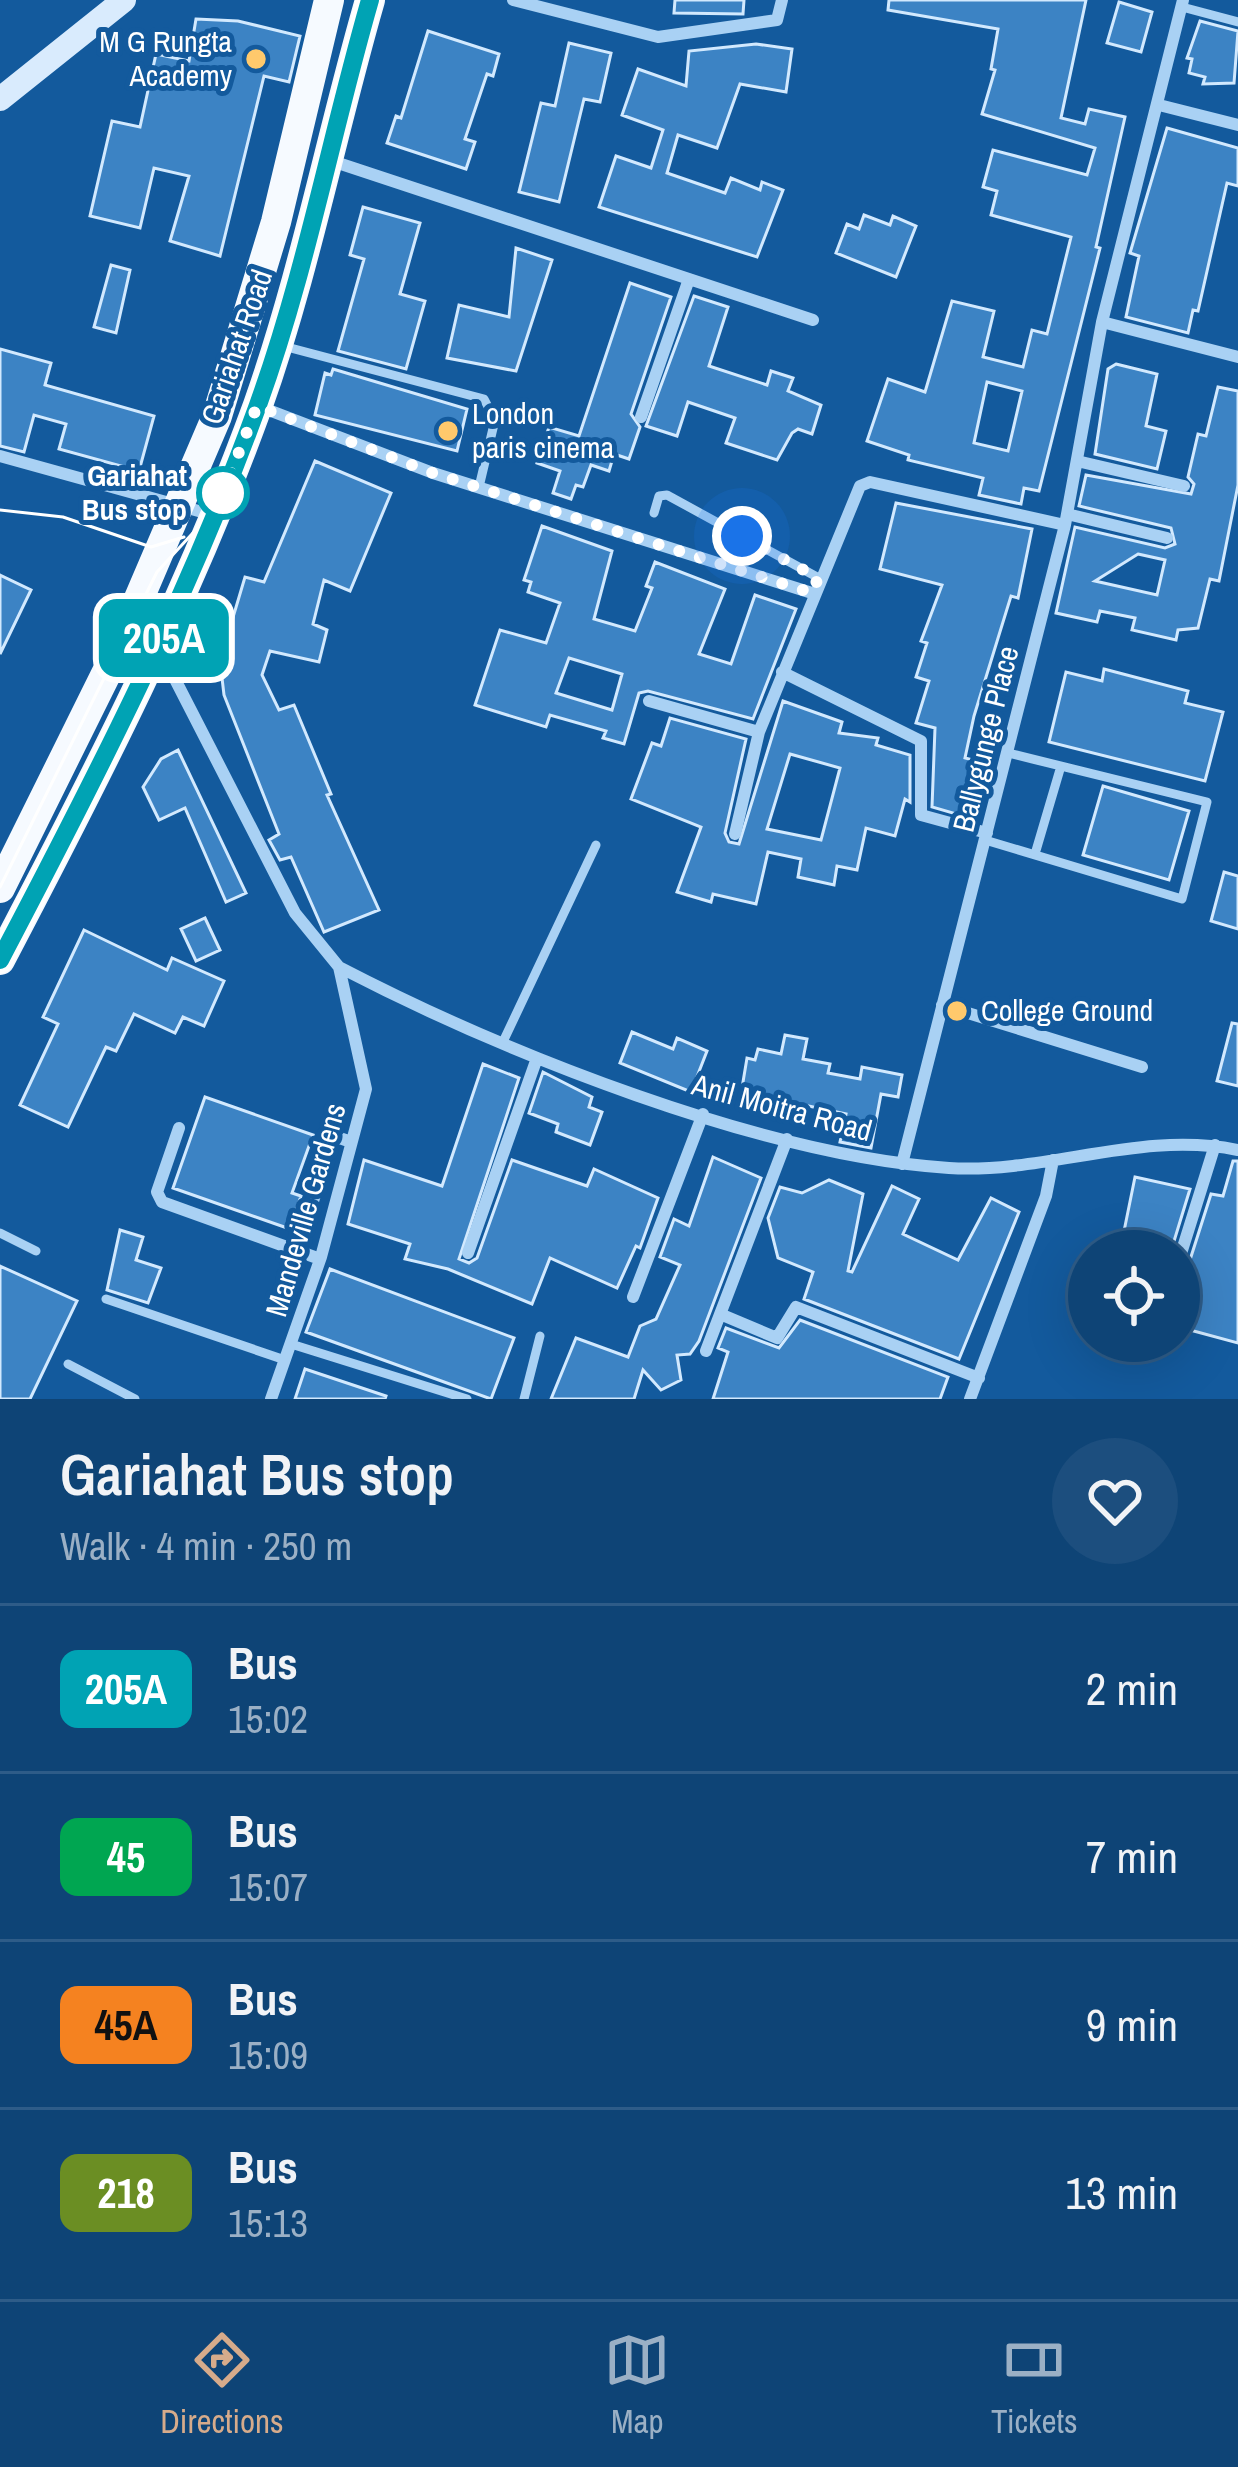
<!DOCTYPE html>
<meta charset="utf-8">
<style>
body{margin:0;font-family:"Archivo Narrow",sans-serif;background:#1c4e7e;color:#f1f3f6;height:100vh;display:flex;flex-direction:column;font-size:45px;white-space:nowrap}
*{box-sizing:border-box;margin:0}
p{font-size:39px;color:#9bb0c5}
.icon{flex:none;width:66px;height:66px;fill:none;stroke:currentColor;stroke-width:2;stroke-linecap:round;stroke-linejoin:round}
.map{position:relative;height:1399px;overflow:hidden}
.drawer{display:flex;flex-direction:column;background:#0e4476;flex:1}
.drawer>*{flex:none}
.badge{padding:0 24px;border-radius:18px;font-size:42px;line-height:78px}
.controls{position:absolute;left:1068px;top:1230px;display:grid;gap:24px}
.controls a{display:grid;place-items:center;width:132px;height:132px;border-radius:50%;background:#0e4476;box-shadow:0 12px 48px #0002,0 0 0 3px #2e5c88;font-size:60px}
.you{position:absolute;width:60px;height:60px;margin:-30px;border:9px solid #fff;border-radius:50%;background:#1a73e8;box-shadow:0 0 0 18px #1a73e833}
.map>.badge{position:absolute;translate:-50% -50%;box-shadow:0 0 0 6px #fff}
.round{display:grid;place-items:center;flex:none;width:126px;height:126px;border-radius:63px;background:#1c4e7e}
.head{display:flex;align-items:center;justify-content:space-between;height:204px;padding:0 60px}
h1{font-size:57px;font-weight:600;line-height:90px}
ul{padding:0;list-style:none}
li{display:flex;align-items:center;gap:36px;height:168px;padding:0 60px;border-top:3px solid #2e5c88}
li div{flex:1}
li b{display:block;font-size:45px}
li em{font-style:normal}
li .badge{min-width:132px;font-weight:700;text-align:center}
.dock{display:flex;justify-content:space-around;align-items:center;height:168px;border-top:3px solid #2e5c88;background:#0e4476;font-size:33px;color:#9bb0c5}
.dock a{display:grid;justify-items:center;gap:6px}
.dock .active{color:#d6ab8b}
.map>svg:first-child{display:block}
</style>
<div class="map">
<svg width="1238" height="1399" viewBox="0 0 1238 1399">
<rect width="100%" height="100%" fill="#135a9d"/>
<path fill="#3c83c4" stroke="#d2e9fe" stroke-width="3" fill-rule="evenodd" d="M675 0H744L743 14 674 13Z
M889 0H1086L1061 118 1085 124 1089 109 1125 117 1096 247 1100 248 1039 491 1024 488 1021 504 979 495 983 478 908 460 909 455 867 441 888 379 925 392 952 301 994 311 983 357 1023 367 1032 330 1047 334 1071 237 991 215 997 191 983 187 993 150 1087 175 1095 148 982 114 995 70 991 69 998 29 888 10ZM987 382 1022 391 1008 451 974 443Z
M1119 2 1152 12 1141 52 1107 43Z
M196 19 238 21 300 36 289 82 264 76 220 256 170 241 189 176 154 168 140 228 90 216 112 121 140 127 156 54 189 61Z
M1200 21 1238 31 1234 83 1203 84 1205 77 1189 73 1192 59 1187 58Z
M428 31 499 54 493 76 487 74 465 139 475 142 466 169 387 143 396 116 401 118Z
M569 43 611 53 600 102 584 99 559 202 519 192 541 103 555 106Z
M756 44 792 49 786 92 740 84 717 148 678 135 667 173 725 193 731 178 760 190 762 182 783 190 757 257 599 207 616 156 651 168 663 130 622 115 638 69 686 86 689 51Z
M1167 128 1238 148V186L1227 183 1198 311 1193 310 1188 333 1126 317 1139 256 1130 253Z
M363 207 420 223 400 294 425 301 406 369 338 351 364 259 350 255Z
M864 215 890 225 893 216 916 226 896 277 836 253 847 224 859 229Z
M516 248 552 260 516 371 447 358 459 305 509 317Z
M111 265 130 270 116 333 94 327Z
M630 283 671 297 631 414 640 427 629 459 614 454 609 471 591 465 583 487 576 485 571 499 553 493 560 471 537 463 549 427 579 436Z
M694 296 728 307 709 366 767 385 771 371 793 378 788 391 821 405 812 434 798 429 792 433 777 460 726 443 735 418 688 402 677 436 646 426Z
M0 349 51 363 45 385 154 416 139 471 59 449 66 424 34 415 24 452 0 446Z
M1116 364 1157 374 1146 426 1166 431 1157 469 1095 454 1108 369Z
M333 369 467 409 457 451 315 415 325 373 331 375Z
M1218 387 1238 391V485L1219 581 1210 579 1198 628 1178 630 1176 640 1132 630 1135 618 1100 611 1097 622 1056 613 1075 527 1165 548 1175 544 1171 528 1079 506 1086 475 1191 494 1194 484 1188 477 1198 434 1206 436ZM1138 554 1165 560 1157 595 1095 581Z
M315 461 391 493 350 591 324 580 313 624 327 630 319 662 270 651 262 675 279 710 294 705 331 794 327 795 379 910 324 932 291 857 280 860 269 840 279 834 224 695 220 661 245 577 264 582Z
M896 503 1032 529 1018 598 1011 596 974 716 965 758 981 762 963 816 932 807 935 728 916 723 929 681 916 677 927 643 921 641 942 585 880 569Z
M542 526 612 551 594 619 635 631 652 588 646 586 655 562 725 589 699 654 731 664 755 595 796 609 753 719 648 691 639 693 624 744 603 738 606 731 550 715 546 727 475 705 500 630 546 643 560 603 528 592 531 582 524 580ZM569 658 622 674 612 710 556 693Z
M0 575 31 590 0 654Z
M1104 669 1188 691 1185 703 1223 712 1205 781 1049 742 1066 672 1102 681Z
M783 701 842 722 839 733 878 738 876 745 910 755V802L905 799 895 836 866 828 857 870 837 866 834 885 798 877 801 859 768 852 756 904 713 894 711 902 677 892 701 827 631 799 652 743 661 746 670 718 746 739 725 833 729 842 739 844ZM790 754 840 768 821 840 767 829Z
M178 750 246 893 226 902 185 808 159 820 143 787 161 759Z
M1103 786 1189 811 1169 880 1083 855Z
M1224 872 1238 876V929L1211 921Z
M205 918 220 950 196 961 181 929Z
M84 930 167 970 172 958 224 981 204 1026 183 1017 175 1033 134 1014 116 1051 106 1047 68 1127 20 1105 58 1024 43 1017Z
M1232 1023 1238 1024V1086L1217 1081Z
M632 1032 673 1049 677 1038 707 1051 691 1092 620 1063Z
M785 1035 807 1039 803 1059 830 1064 828 1073 860 1079 862 1067 902 1075 898 1097 881 1094 871 1148 840 1142 846 1114 804 1105 783 1107 741 1094 747 1058 755 1060 758 1049 781 1054Z
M483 1064 519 1078 459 1259 469 1263 477 1258 512 1160 587 1186 594 1169 658 1198 640 1248 636 1246 617 1288 550 1258 532 1304 448 1269 405 1259 410 1244 348 1224 364 1160 442 1186Z
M543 1072 592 1097 589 1107 602 1112 590 1145 556 1132 558 1124 529 1113Z
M205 1097 313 1135 292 1193 301 1196 290 1229 173 1188Z
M713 1157 761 1178 699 1341 690 1354 677 1355 681 1380 661 1390 643 1370 634 1399H551L576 1338 628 1357 640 1326 656 1319 680 1265 660 1257 674 1219 689 1226Z
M1233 1161H1238V1343L1179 1327 1180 1270 1189 1263 1211 1194 1223 1196Z
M1135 1177 1190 1189 1171 1251H1120Z
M829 1180 863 1194 848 1271 852 1272 892 1186 919 1199 903 1234 958 1260 991 1198 1019 1212 959 1359 804 1299 813 1272 778 1258 768 1218 780 1187 802 1193Z
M120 1230 143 1237 136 1260 161 1268 148 1303 107 1290Z
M0 1266 77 1301 30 1399H0Z
M330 1269 514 1338 491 1399 306 1332Z
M800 1320 948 1377 940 1399H713L728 1352 718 1348 726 1328 779 1348Z
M305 1369 386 1396 385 1399H295Z"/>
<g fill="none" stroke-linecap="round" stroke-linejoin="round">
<path stroke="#a9d1f4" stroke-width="9" d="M1182 7 1238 22
M283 346 484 399 495 420 479 487
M654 513 659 496 667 495 817 577
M985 840 1182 899 1207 802 1008 753
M1035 854 1061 766
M502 1044 596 845
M0 1233 36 1251
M106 1299 285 1360
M291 1344 467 1399
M68 1364 135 1399
M524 1399 540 1336"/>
<path stroke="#a9d1f4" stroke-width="12" d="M513 0 658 37 777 20 782 0
M1159 105 1238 125
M332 161 813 320
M1102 322 1238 357
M258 406 433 473 812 593
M641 417 689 279
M0 456 213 515
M1077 461 1184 486
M1067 514 1167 538
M132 626 160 650 295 913 339 967 366 1089 321 1257 271 1399
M782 672 921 741V815L987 833
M649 701 759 732
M735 834 759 732 860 486 870 482 1065 525
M339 967C505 1053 762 1156 949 1168 1047 1174 1140 1130 1238 1150
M942 1005 1142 1067
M179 1128 157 1192 162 1202 320 1259
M902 1164 1065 525 1102 322 1183 0
M297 1251 334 1136 351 1142
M468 1253 537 1058
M1179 1260 1215 1145
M633 1297 703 1114
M720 1314 777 1338 796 1307 979 1378
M706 1351 787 1139
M970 1399 1046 1196 1053 1160"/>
<path stroke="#d9ebfd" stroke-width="24" d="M0 99 124 0"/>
<path stroke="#f6faff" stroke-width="30" d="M0 888 111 664 217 416 276 222 329 0
M0 960C95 779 188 598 258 405 305 272 331 135 370 0"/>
<path stroke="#fff" stroke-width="3" d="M0 510 63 517 151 547 184 537
M0 887 157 572 203 522 214 497 286 288 357 0"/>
</g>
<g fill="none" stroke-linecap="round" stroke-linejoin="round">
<g stroke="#fff" stroke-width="27">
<path id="line" d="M0 960C95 779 188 598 258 405 306 272 331 135 370 0"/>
</g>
<use href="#line" stroke="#00a3b4" stroke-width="18"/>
<path stroke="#fff" stroke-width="12" stroke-dasharray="0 21.6" d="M223 493 257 406 433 473 812 593 818 578 742 536"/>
</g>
<g fill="#ffc96c" stroke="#135a9d" stroke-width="4.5">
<circle cx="256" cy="59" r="12"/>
<circle cx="448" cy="431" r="12"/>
<circle cx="957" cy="1011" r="12"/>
</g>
<circle fill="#fff" stroke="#00a3b4" stroke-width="6" cx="223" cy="493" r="24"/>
<g text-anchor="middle" stroke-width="10" stroke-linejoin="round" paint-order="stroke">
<g font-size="30" fill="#fff" stroke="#135a9d" text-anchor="start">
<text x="232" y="52" text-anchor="end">M G Rungta<tspan x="232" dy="34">Academy</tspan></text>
<text x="472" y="424">London<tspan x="472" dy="34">paris cinema</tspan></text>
<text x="981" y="1021">College Ground</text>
</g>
<g font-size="30" fill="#fff" stroke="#135a9d">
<text transform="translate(237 347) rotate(-71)" y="10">Gariahat Road</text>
<text transform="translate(986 739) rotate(-76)" y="10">Ballygunge Place</text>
<text transform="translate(782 1108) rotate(15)" y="10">Anil Moitra Road</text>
<text transform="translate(306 1210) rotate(-74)" y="10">Mandeville Gardens</text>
</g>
<g font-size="30" font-weight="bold" fill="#fff" stroke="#135a9d" text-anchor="end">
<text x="187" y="486">Gariahat<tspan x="187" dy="34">Bus stop</tspan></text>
</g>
</g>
</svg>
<div class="controls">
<a><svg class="icon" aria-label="locate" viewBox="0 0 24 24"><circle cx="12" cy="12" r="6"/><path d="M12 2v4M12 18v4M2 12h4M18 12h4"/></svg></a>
</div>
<div class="you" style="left:742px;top:536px"></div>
<b class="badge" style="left:164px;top:638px;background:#00a3b4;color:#fff">205A</b>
</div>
<section class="drawer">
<div class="head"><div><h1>Gariahat Bus stop</h1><p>Walk · 4 min · 250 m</p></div><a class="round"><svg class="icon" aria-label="heart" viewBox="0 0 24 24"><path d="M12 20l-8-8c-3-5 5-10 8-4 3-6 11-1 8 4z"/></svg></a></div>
<ul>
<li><span class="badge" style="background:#00a3b4;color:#fff">205A</span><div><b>Bus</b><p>15:02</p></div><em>2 min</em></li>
<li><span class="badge" style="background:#00a651;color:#fff">45</span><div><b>Bus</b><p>15:07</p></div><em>7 min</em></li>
<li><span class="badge" style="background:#f58220;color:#111">45A</span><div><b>Bus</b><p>15:09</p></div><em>9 min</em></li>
<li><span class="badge" style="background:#6b8e23;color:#fff">218</span><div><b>Bus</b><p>15:13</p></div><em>13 min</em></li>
</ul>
</section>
<nav class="dock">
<a class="active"><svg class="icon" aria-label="directions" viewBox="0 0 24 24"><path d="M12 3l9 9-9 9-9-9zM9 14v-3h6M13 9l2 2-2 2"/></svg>Directions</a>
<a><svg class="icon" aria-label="map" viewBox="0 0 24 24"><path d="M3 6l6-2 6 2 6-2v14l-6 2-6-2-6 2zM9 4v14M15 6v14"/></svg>Map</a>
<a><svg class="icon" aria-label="tickets" viewBox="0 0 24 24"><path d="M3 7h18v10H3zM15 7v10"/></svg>Tickets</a>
</nav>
